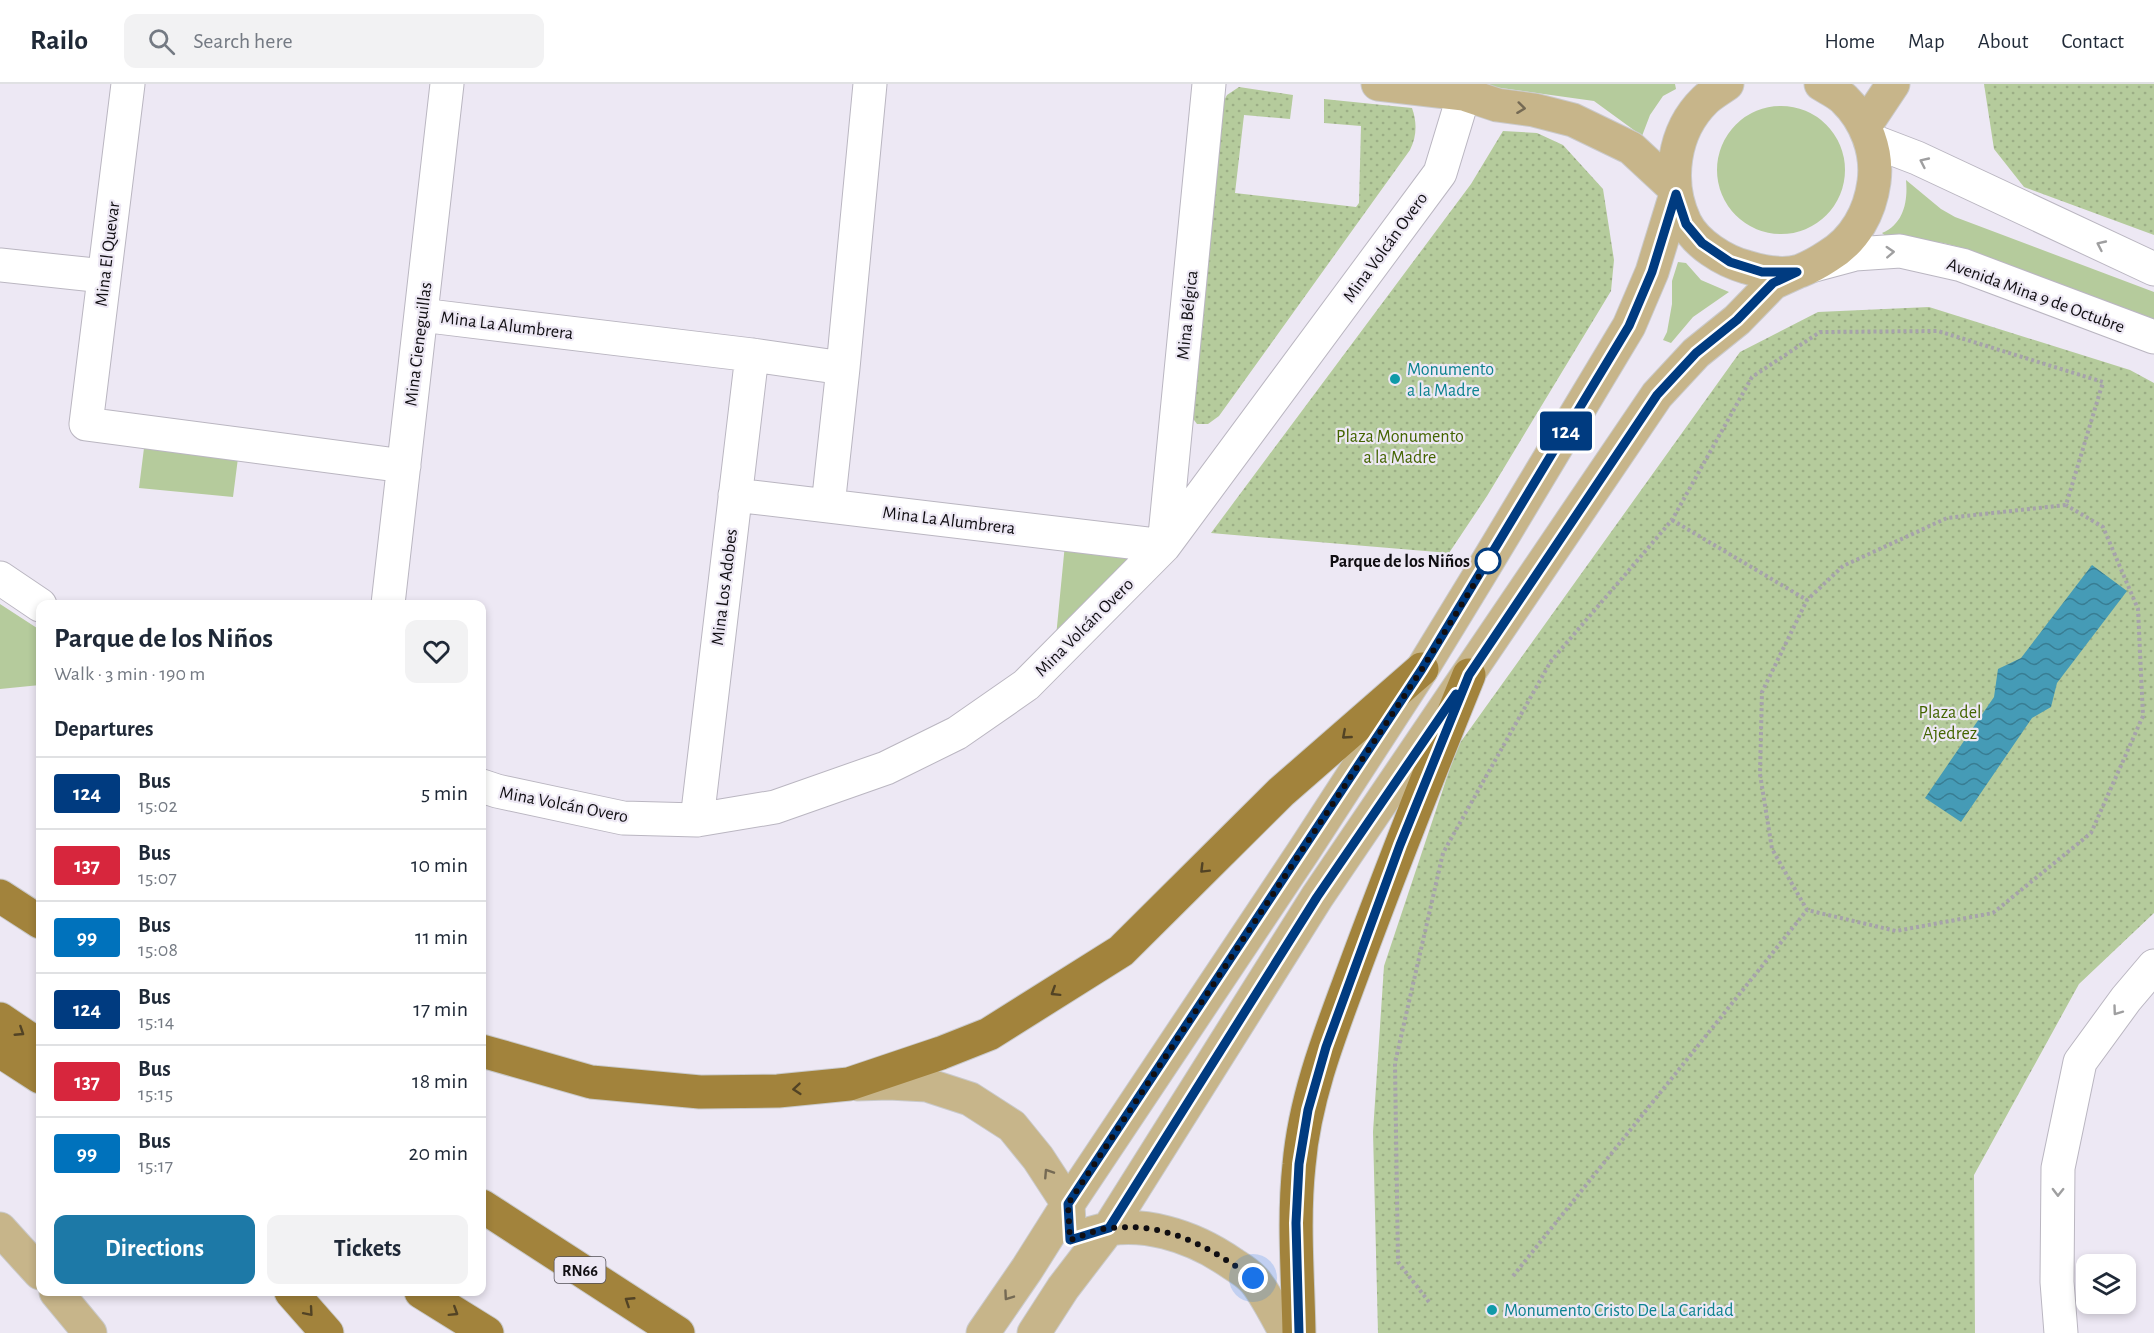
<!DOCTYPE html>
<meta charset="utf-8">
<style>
body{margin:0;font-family:"Alegreya Sans",sans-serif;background:#f2f2f3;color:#1f2937;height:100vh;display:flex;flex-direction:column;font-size:22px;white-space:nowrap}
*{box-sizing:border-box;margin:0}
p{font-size:20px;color:#747a83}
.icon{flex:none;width:33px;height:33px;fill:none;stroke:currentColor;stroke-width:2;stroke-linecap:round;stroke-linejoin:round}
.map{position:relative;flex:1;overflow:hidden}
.panel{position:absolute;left:36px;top:516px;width:450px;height:696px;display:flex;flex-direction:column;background:#fff;border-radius:12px;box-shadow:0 3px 9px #0003}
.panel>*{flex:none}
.badge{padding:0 12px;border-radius:4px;font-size:21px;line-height:39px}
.controls{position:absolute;left:2076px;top:1170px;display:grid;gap:12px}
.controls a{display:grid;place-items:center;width:60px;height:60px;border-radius:12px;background:#fff;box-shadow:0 3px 9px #0003;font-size:30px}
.you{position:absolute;width:30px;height:30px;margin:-15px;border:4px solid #fff;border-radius:50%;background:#1a73e8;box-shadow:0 0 0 9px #1a73e833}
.map>.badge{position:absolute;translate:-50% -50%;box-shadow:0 0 0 3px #fff}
h2{padding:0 18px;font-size:22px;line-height:54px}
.round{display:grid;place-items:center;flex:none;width:63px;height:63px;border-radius:12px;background:#f2f2f3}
.summary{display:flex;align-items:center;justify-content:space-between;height:102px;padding:0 18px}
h1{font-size:28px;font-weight:600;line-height:45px}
.primary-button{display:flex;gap:12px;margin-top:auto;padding:12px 18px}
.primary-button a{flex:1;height:69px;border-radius:12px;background:#1d79a7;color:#fff;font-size:24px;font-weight:600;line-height:69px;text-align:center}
.primary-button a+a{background:#f2f2f3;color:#1f2937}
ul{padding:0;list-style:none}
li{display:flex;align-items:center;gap:18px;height:72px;padding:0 18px;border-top:2px solid #e0e1e3}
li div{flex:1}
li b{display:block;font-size:22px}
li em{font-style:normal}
li .badge{min-width:66px;font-weight:700;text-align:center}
header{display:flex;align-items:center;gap:36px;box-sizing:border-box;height:84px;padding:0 30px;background:#fff;border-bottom:2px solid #e0e1e3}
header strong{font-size:28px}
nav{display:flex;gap:33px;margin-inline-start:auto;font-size:21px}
.search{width:420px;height:54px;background:#f2f2f3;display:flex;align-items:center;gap:15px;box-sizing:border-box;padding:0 21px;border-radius:12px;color:#747a83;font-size:22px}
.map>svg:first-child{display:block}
</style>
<header>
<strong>Railo</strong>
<div class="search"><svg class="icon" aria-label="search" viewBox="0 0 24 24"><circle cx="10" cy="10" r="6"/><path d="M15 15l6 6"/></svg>Search here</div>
<nav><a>Home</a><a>Map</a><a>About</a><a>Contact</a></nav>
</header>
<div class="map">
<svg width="2154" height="1249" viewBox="0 0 2154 1249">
<defs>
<pattern id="park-dots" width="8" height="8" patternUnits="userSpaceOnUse" patternTransform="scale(1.5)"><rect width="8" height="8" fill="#b5cb9c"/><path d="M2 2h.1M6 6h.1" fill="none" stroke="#9bad85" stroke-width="1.8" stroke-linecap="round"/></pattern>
<pattern id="water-waves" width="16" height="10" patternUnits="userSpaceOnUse" patternTransform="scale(1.5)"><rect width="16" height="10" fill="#459bb6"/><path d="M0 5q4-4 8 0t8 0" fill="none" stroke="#387d93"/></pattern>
</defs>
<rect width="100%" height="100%" fill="#ede8f4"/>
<path fill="#b5cb9c" d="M1473 0H1675L1676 5 1663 12 1650 31 1642 52 1594 17Z
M1717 86a64 64 0 1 1 128 0a64 64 0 1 1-128 0Z
M1906 96 1941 125 1955 133 2154 208V235L1963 164 1943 159 1887 153 1882 149C1904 140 1908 117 1906 96Z
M1678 178 1686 179 1701 196 1729 208 1693 233 1671 259 1663 256 1667 248 1672 220V197Z
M144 364 238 374 233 413 139 404Z
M1065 460 1148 471 1055 563Z
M0 520 40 546V601L0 605Z"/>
<path fill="url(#park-dots)" d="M1984 0H2154V151L2024 103 1994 65Z
M1239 3 1293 11 1290 35 1244 31 1235 109 1356 123 1359 119 1361 42 1324 39V15L1412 24C1417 38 1417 52 1410 66L1219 332 1208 340H1197L1191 332 1222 20 1227 11Z
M1503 47 1537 49 1563 61 1603 105 1614 176 1611 207 1487 412 1449 469 1211 449 1471 100Z
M1929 223 2130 286 2154 299V829L2079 900 1974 1091 1975 1249H1378L1373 1048 1384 882 1457 663 1740 268 1818 228Z"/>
<path fill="url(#water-waves)" d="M2092 481 2127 507 2057 599 2051 623 2032 634 1961 738 1925 714 1994 613 1998 585 2021 574Z"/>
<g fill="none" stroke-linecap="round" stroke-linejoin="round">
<g stroke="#bab6c1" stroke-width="35">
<path id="minor" d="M128 0 86 340 404 382
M1870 56 1917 74 2154 185
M0 181 104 192
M1814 181 1855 170 1900 167 1962 181 2154 253
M421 231 752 271 843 284
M735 411 1164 462 1209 0
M828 422 843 284 870 0
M0 494 40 521
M388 520 447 0
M482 702 497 707 623 734 697 736 775 723 886 684 957 649 1026 601 1164 462 1440 89 1464 10
M697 736 752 271
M2061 1249 2057 1198 2058 1084 2080 978 2126 915 2154 882"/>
</g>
<g stroke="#cacacb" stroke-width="35">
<path id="major" d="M1378 0 1464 10 1497 21 1534 26 1573 36 1631 64 1673 103
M1727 0C1720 5 1711 10 1705 16 1673 47 1666 98 1685 138 1696 160 1724 177 1746 183 1762 188 1783 192 1800 187 1810 183 1819 178 1828 172 1855 156 1870 128 1874 98 1878 68 1866 36 1844 15 1838 9 1829 5 1821 0
M1865 42 1893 0
M857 1000 889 999 927 1001 970 1015 1012 1042 1038 1074 1068 1120 1069 1140
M0 1145 40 1189
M1092 1149C1140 1134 1193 1152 1233 1180 1239 1184 1246 1188 1252 1194 1262 1203 1278 1235 1286 1249
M56 1208 90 1249
M983 1249 1027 1185 1068 1120 1305 765 1422 585 1480 490 1629 242 1652 188 1676 110
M1034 1249 1063 1204 1109 1144 1317 813 1657 311 1696 269 1737 236 1773 199 1797 188"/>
</g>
<g stroke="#cacacb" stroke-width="35">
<path id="highway" d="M0 812 40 838
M0 935 40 962
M0 967 40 993
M482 967 591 998 700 1008 778 1007 849 1000 941 969 989 950 1121 867 1281 708 1422 585
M482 1122 678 1249
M291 1208 327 1249
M421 1208 487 1249
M1299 1249C1298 1193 1293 1136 1299 1081 1305 1011 1332 945 1356 880 1392 783 1430 687 1469 591"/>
</g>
<path stroke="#a6a2ab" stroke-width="4" stroke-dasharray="3 3" stroke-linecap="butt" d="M1672 436 1807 516
M1513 1192 1807 826
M1429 1218 1398 1178 1395 979 1443 769 1551 577 1672 436 1752 293 1820 248 1938 247 2103 298 2066 421 1947 434 1843 482 1807 516 1762 608 1760 690 1772 765 1807 826 1896 847 1993 829 2091 749 2143 632 2138 525 2103 443 2066 421"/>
<use href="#minor" stroke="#fff" stroke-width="33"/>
<use href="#major" stroke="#c7b58a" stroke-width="33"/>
<use href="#highway" stroke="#a2833c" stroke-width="33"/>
</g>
<defs><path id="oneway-chevron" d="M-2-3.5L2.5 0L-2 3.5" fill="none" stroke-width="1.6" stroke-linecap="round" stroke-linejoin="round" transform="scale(1.5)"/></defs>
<g stroke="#756a54">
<use href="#oneway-chevron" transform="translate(1521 24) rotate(7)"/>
<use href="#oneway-chevron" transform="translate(1048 1089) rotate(-123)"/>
<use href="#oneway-chevron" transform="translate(1008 1212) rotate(125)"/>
</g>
<g stroke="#9f9fa0">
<use href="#oneway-chevron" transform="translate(1924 78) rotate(-155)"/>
<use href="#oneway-chevron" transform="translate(2101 161) rotate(-155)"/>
<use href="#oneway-chevron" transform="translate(1890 168) rotate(-3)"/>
<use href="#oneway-chevron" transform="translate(2117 927) rotate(126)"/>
<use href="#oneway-chevron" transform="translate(2058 1108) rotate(91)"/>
</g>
<g stroke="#524325">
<use href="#oneway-chevron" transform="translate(1346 651) rotate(139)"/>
<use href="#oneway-chevron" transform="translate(1204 785) rotate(135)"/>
<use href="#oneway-chevron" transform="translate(1055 908) rotate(148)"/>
<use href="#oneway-chevron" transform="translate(20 948) rotate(33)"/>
<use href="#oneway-chevron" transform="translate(797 1005) rotate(175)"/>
<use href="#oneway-chevron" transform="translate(629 1217) rotate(-147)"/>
<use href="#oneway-chevron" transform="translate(309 1228) rotate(49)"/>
<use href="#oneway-chevron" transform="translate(454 1228) rotate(32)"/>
</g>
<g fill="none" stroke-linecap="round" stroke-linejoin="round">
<g stroke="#fff" stroke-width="14">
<path id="line" d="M1299 1249 1296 1139 1299 1080 1308 1026 1326 963 1400 761 1469 591 1657 311 1696 269 1737 236 1773 199 1797 188H1762L1730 178 1702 159 1686 140 1676 110 1652 188 1629 242 1422 585 1068 1120 1070 1156 1109 1144 1317 813 1456 610"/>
</g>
<use href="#line" stroke="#003b80" stroke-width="9"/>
<path stroke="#100e12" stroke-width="6" stroke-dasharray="0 10.8" d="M1253 1194C1209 1163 1167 1138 1111 1144 1097 1145 1083 1152 1070 1156L1068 1120 1422 585 1492 471 1488 477"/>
</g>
<g fill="#0f9aa8" stroke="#ede8f4" stroke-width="2">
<circle cx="1395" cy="295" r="6"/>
<circle cx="1492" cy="1226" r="6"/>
</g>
<circle fill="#fff" stroke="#003b80" stroke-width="3" cx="1488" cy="477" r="12"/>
<g text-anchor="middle" stroke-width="4.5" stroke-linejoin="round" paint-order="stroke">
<rect fill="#ede8f4" stroke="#524f56" stroke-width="1.5" x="554.5" y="1173" width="51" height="26" rx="4.5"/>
<g font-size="16" font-weight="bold" fill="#100e12">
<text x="580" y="1192">RN66</text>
</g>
<g font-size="18" fill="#100e12" stroke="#ede8f4">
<text transform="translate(1385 163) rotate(-54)" y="6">Mina Volcán Overo</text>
<text transform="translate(107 170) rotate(-83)" y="6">Mina El Quevar</text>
<text transform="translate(2036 211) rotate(20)" y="6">Avenida Mina 9 de Octubre</text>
<text transform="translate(1187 231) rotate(-84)" y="6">Mina Bélgica</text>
<text transform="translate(507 241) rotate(7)" y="6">Mina La Alumbrera</text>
<text transform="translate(418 260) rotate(-83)" y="6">Mina Cieneguillas</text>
<text transform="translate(949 436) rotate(7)" y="6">Mina La Alumbrera</text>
<text transform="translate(724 503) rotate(-83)" y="6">Mina Los Adobes</text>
<text transform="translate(1084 543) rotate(-45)" y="6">Mina Volcán Overo</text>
<text transform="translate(564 720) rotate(11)" y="6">Mina Volcán Overo</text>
</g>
<g font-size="18" fill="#0d838f" stroke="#ede8f4" text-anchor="start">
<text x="1407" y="291">Monumento<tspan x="1407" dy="21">a la Madre</tspan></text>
<text x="1504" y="1232">Monumento Cristo De La Caridad</text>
</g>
<g font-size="18" fill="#436400" stroke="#ede8f4">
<text x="1400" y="358">Plaza Monumento<tspan x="1400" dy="21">a la Madre</tspan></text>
<text x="1950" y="634">Plaza del<tspan x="1950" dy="21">Ajedrez</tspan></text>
</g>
<g font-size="18" font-weight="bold" fill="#100e12" stroke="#ede8f4" text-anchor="end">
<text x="1470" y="483">Parque de los Niños</text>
</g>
</g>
</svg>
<div class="controls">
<a><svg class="icon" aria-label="layers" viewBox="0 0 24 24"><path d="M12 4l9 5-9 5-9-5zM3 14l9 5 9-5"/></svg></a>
</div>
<div class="you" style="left:1253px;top:1194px"></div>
<b class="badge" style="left:1566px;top:347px;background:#003b80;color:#fff">124</b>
<section class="panel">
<div class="summary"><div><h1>Parque de los Niños</h1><p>Walk · 3 min · 190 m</p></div><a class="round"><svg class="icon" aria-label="heart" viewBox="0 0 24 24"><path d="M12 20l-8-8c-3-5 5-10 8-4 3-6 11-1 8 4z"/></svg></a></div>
<h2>Departures</h2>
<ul>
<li><span class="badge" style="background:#003b80;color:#fff">124</span><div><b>Bus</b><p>15:02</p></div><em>5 min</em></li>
<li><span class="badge" style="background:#d7263d;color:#fff">137</span><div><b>Bus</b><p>15:07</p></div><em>10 min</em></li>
<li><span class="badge" style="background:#0072bc;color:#fff">99</span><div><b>Bus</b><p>15:08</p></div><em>11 min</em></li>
<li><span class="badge" style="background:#003b80;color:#fff">124</span><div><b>Bus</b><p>15:14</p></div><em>17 min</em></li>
<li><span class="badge" style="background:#d7263d;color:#fff">137</span><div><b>Bus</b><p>15:15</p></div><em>18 min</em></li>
<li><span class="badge" style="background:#0072bc;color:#fff">99</span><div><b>Bus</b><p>15:17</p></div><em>20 min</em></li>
</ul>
<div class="primary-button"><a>Directions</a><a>Tickets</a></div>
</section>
</div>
